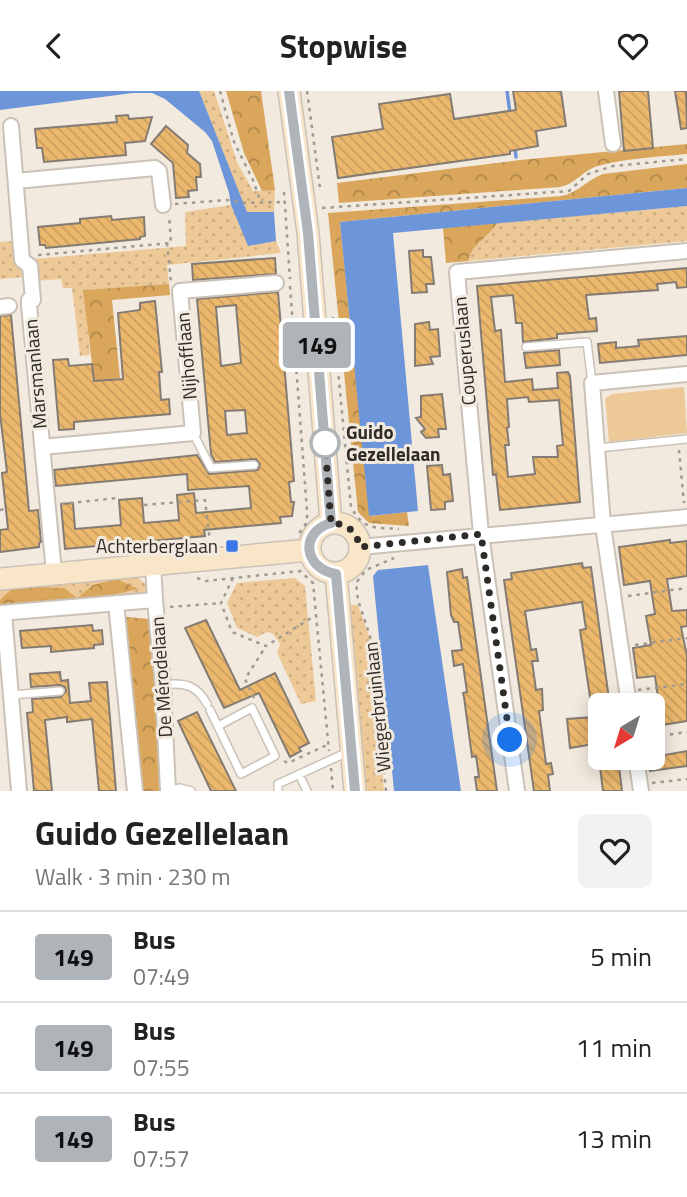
<!DOCTYPE html>
<meta charset="utf-8">
<style>
body{margin:0;font-family:"Titillium Web",sans-serif;background:#f2f2f2;color:#222;height:100vh;display:flex;flex-direction:column;font-size:26px;white-space:nowrap}
*{box-sizing:border-box;margin:0}
p{font-size:23px;color:#767676}
.icon{flex:none;width:38px;height:38px;fill:none;stroke:currentColor;stroke-width:2;stroke-linecap:round;stroke-linejoin:round}
.map{position:relative;height:700px;overflow:hidden}
.drawer{display:flex;flex-direction:column;background:#fff;flex:1}
.drawer>*{flex:none}
.badge{padding:0 14px;border-radius:5px;font-size:24px;line-height:46px}
.needle{width:46px;rotate:218deg}
.tools{position:absolute;left:588px;top:602px;display:grid;gap:14px}
.tools a{display:grid;place-items:center;width:77px;height:77px;border-radius:10px;background:#fff;box-shadow:0 4px 18px #0003;font-size:35px}
.you{position:absolute;width:35px;height:35px;margin:-18px;border:5px solid #fff;border-radius:50%;background:#1a73e8;box-shadow:0 0 0 10px #1a73e833}
.map>.badge{position:absolute;translate:-50% -50%;box-shadow:0 0 0 4px #fff}
.round{display:grid;place-items:center;flex:none;width:74px;height:74px;border-radius:10px;background:#f2f2f2}
.head{display:flex;align-items:center;justify-content:space-between;height:119px;padding:0 35px}
h1{font-size:33px;font-weight:700;line-height:52px}
ul{padding:0;list-style:none}
li{display:flex;align-items:center;gap:21px;height:91px;padding:0 35px;border-top:2px solid #e0e0e0}
li div{flex:1}
li b{display:block;font-size:26px}
li em{font-style:normal}
li .badge{min-width:77px;font-weight:700;text-align:center}
header{display:flex;justify-content:space-between;align-items:center;height:91px;padding:0 35px;background:#fff;font-size:32px;font-weight:700}
.map>svg:first-child{display:block}
</style>
<header><svg class="icon" aria-label="back" viewBox="0 0 24 24"><path d="M15 5l-7 7 7 7"/></svg>Stopwise<svg class="icon" aria-label="heart" viewBox="0 0 24 24"><path d="M12 20l-8-8c-3-5 5-10 8-4 3-6 11-1 8 4z"/></svg></header>
<div class="map">
<svg width="687" height="700" viewBox="0 0 687 700">
<defs>
<pattern id="grass-dots" width="8" height="8" patternUnits="userSpaceOnUse" patternTransform="scale(1.75)"><rect width="8" height="8" fill="#edc997"/><path d="M2 2h.1M6 6h.1" fill="none" stroke="#ccad82" stroke-width="1.8" stroke-linecap="round"/></pattern>
<pattern id="forest-crowns" width="20" height="18" patternUnits="userSpaceOnUse" patternTransform="scale(1.75)"><rect width="20" height="18" fill="#d9a65b"/><path d="M2 6a3 3 0 1 1 6 0M12 15a3 3 0 1 1 6 0" fill="none" stroke="#b0874b"/></pattern>
<pattern id="building-back-hatch" width="6" height="6" patternUnits="userSpaceOnUse" patternTransform="scale(1.75)"><rect width="6" height="6" fill="#ecb86d"/><path d="M-1 5l2 2M0 0l6 6M5-1l2 2" fill="none" stroke="#cb9e5e"/></pattern>
</defs>
<rect width="100%" height="100%" fill="#f3eadf"/>
<path fill="url(#grass-dots)" d="M199 0H214L237 71 253 100 275 99 274 121 247 122Z
M231 114 248 154 276 150 281 162 167 174 169 193 84 199 90 264 80 265 72 197H63L61 188 35 190 33 168 186 155 185 121Z
M687 115V150L468 170C472 152 488 148 497 132Z
M14 150 26 186 0 188V151Z
M136 485 148 495 147 504 0 517V497Z
M295 487 305 495 316 610 301 613 277 562 280 553 273 543 267 541 257 546 237 537 227 512 237 492Z
M349 514H358L370 548 384 700H363Z"/>
<path fill="url(#forest-crowns)" d="M226 0H261L275 99 262 100 244 62Z
M687 53V63C658 66 626 67 598 75 583 79 576 93 560 96L339 112 337 92 520 69Z
M687 73V97L340 131 370 425 407 421 409 435 369 432 358 421 328 122 562 105C579 101 587 89 603 83Z
M497 132C488 148 472 152 468 170L446 172 443 137Z
M169 193 170 204 112 209 120 287 94 290 83 199Z
M117 488 138 498 82 511 0 516V509L15 495 64 497 77 507 93 494Z
M127 526 150 528 163 697 160 700H139L124 529Z"/>
<path fill="#edc997" d="M684 296 687 342 609 351 605 307 612 303Z"/>
<path fill="#6d95d9" d="M0 0H199L247 121H274L276 150 248 155 231 114 229 102 212 50 205 41 165 8 152 2H133L0 19Z
M687 97V115L393 142 418 420 369 425 340 131Z
M428 474 461 700H394L373 485 378 479Z"/>
<g fill="none" stroke-linecap="round" stroke-linejoin="round">
<path stroke="#6d95d9" stroke-width="3.5" d="M507 0 510 22
M515 57 516 66"/>
</g>
<path fill="url(#building-back-hatch)" stroke="#847c72" stroke-width="2" fill-rule="evenodd" d="M513 0H561L566 35 536 40 538 55 510 60V63L338 87 332 46 383 38 379 13 450 3 454 28 516 19Z
M619 0H648L653 57 624 60Z
M675 0H686L687 37 681 38Z
M128 24 129 28 152 26 145 50 125 52 126 64 44 71 42 57H37L35 38 117 31 116 25Z
M166 35 188 54 187 62 200 73 201 86H196L197 99 188 100 189 106 176 107 173 72 151 53Z
M111 125 112 129 144 126 145 145 140 146V148L46 157 45 154H40L38 136 80 132V128Z
M423 159V166H431L434 193H426L427 201 412 202 409 160Z
M275 167 276 183 193 189 192 173Z
M687 177V196L677 197 676 191 657 193 658 199 586 204 589 228 596 227 597 240 557 243V247L523 251 522 232H516L513 204 491 206 495 240 501 239 505 291 532 288 533 299 558 297 557 282 568 281 570 285 580 411 500 419 496 383 493 384 477 195ZM528 306 529 311 559 309 563 354 557 355 558 366H533L535 383 508 386 505 354H509L507 337 509 336 507 308Z
M278 201 294 390 289 391 291 411H294L292 425 280 426 281 432 204 439 205 445 65 458 61 413 73 412 75 438 121 434 119 409 142 407 144 432 179 429 177 404 194 402 196 422 251 417 249 395 188 399 187 383 56 395 54 379 197 364 209 383 258 379 260 373 256 368 215 371 211 363 197 208ZM236 214 241 272 221 275 216 216ZM245 319 247 342 227 344 225 320Z
M155 210 162 281H159L161 309 169 308 170 323 74 331V338L59 339 53 269 68 268 69 275 92 273 94 290 123 288 118 222 140 219V212Z
M11 224 29 420 38 419 41 451 39 452V456L0 461V439L8 438 2 382 7 381 0 323V225Z
M429 231 430 239 438 238 440 265 430 266 433 273 415 275V233Z
M687 245V264L600 272 598 253 616 251V257L628 256 639 255 638 249Z
M559 259 560 274 526 277 524 262Z
M442 303 446 338H438L439 346 426 347 421 341 425 338 416 327 421 326V305Z
M442 374 443 384 450 383 453 410 445 411V418L431 419 427 375Z
M670 449V452L687 450V485L667 488 672 520 687 519V535L681 536 687 565V630L662 634 655 585 637 587 633 557 651 554 646 525 655 523 650 490 624 494 619 456Z
M582 472 583 477 591 476 609 608 600 609V652L570 657 567 628 593 626 580 539 586 538 582 511 525 520 531 559 536 558 538 570H532L536 599 542 598 543 619 539 620 546 673 551 672 553 683 548 684 550 700H534L504 489 512 488 511 482Z
M462 478 463 487 467 486 497 700H477L475 686H479L476 665 472 666 464 606 463 602 467 601 463 573 454 575 452 560 462 559 458 531H454L451 524 447 481Z
M206 529 240 599 275 582 309 652 299 657 301 660 290 666 259 602 224 617 185 537Z
M92 534 93 540 102 539 103 553 94 554V557L51 561V555L22 557 20 540Z
M60 581 61 590 68 589 70 612 91 610 89 592 107 591 116 700H99L92 628 67 631V626L45 629 52 700H34L27 622 33 621 32 608 61 606 66 600 65 596 60 594 31 596 30 583Z
M197 621 236 700H211L178 630Z
M687 660V675L650 680 648 667Z
M604 667H618L622 700H603L600 676H605Z"/>
<g fill="none" stroke-linecap="round" stroke-linejoin="round">
<g stroke="#cbc2b7" stroke-width="10">
<path id="lane" d="M526 256 587 251 592 292
M193 342 211 377 254 374
M598 357 687 348
M163 594C184 591 197 594 207 613
M11 604 60 600
M210 619 241 683 275 665 252 617 218 635
M299 683 307 700
M169 699 180 697 191 700
M278 700V693L350 660"/>
</g>
<g stroke="#cbc2b7" stroke-width="18">
<path id="street" d="M606 0 613 53
M11 35 22 169 30 175 33 209H29V214L54 482
M16 90 155 77 159 80 163 114
M0 216 9 215
M42 356 193 342 180 200 276 192
M360 456 687 426
M153 473 155 509 163 594 168 700
M116 512 135 700
M0 522 155 509
M4 522 19 700
M629 614 603 434 592 292 687 283
M636 667 641 700
M517 700 481 443 457 181 687 160"/>
</g>
<g stroke="#cbc2b7" stroke-width="24">
<path id="secondary" d="M289 0 308 142 331 432
M310 457a25 25 0 1 1 50 0a25 25 0 1 1-50 0Z
M336 483 355 700
M0 488 309 459"/>
</g>
<path stroke="#a19a92" stroke-width="2.5" stroke-dasharray="3.5 5" stroke-linecap="butt" d="M220 0 234 51 253 89 261 112
M307 0 320 97
M284 101 290 188
M175 113 227 109 246 112 283 111
M322 117 569 100 588 83 613 75 687 68
M167 152 171 191
M38 164 171 152 169 124
M290 195 307 420V431L298 444
M333 226 351 416C364 440 375 436 399 438
M679 359 684 412
M61 413 117 407
M144 414 205 409 210 451
M0 419 5 418
M197 487 206 490 300 480 313 492 329 660
M233 487 221 512 232 541 266 555 316 524
M628 505 687 497
M170 516 221 512
M635 554 687 547
M638 599 687 593
M254 607 245 588 266 555
M653 646 687 641
M284 670 288 672 329 653
M331 677 333 700
M652 692 687 688
M386 700 370 545 358 509 356 492 366 479 394 467"/>
<use href="#lane" stroke="#fff" stroke-width="7"/>
<use href="#street" stroke="#fff" stroke-width="14"/>
<use href="#secondary" stroke="#f9e6c8" stroke-width="21"/>
</g>
<g fill="none" stroke-linecap="round" stroke-linejoin="round">
<g stroke="#fff" stroke-width="16">
<path id="line" d="M289 0 308 142 331 432C299 441 304 478 336 483L355 700"/>
</g>
<use href="#line" stroke="#afb4b9" stroke-width="10"/>
<path stroke="#2f2c28" stroke-width="7" stroke-dasharray="0 12.6" d="M325 352 331 432C348 433 356 440 360 456L481 443 510 649"/>
</g>
<circle fill="#fff" stroke="#afb4b9" stroke-width="3.5" cx="325" cy="352" r="14"/>
<rect fill="#3676e4" stroke="#f3eadf" stroke-width="2.5" x="225" y="448" width="14" height="14" rx="3.5"/>
<g text-anchor="middle" stroke-width="6" stroke-linejoin="round" paint-order="stroke">
<g font-size="19" fill="#2f2c28" stroke="#f3eadf">
<text transform="translate(464 260) rotate(-95)" y="7">Couperuslaan</text>
<text transform="translate(186 265) rotate(-95)" y="7">Nijhofflaan</text>
<text transform="translate(35 283) rotate(-95)" y="7">Marsmanlaan</text>
<text transform="translate(161 586) rotate(-94)" y="7">De Mérodelaan</text>
<text transform="translate(377 616) rotate(-96)" y="7">Wiegerbruinlaan</text>
</g>
<g font-size="19" font-weight="bold" fill="#2f2c28" stroke="#f3eadf" text-anchor="start">
<text x="346" y="348">Guido<tspan x="346" dy="22">Gezellelaan</tspan></text>
</g>
<g font-size="19" fill="#2f2c28" stroke="#f3eadf" text-anchor="end">
<text x="218" y="462">Achterberglaan</text>
</g>
</g>
</svg>
<div class="tools">
<a><svg class="needle" viewBox="-14 -14 28 28"><path d="M0-13l5 13h-10z" fill="#e53935"/><path d="M0 13l5-13h-10z" fill="#767676"/></svg></a>
</div>
<div class="you" style="left:510px;top:649px"></div>
<b class="badge" style="left:317px;top:254px;background:#afb4b9;color:#111">149</b>
</div>
<section class="drawer">
<div class="head"><div><h1>Guido Gezellelaan</h1><p>Walk · 3 min · 230 m</p></div><a class="round"><svg class="icon" aria-label="heart" viewBox="0 0 24 24"><path d="M12 20l-8-8c-3-5 5-10 8-4 3-6 11-1 8 4z"/></svg></a></div>
<ul>
<li><span class="badge" style="background:#afb4b9;color:#111">149</span><div><b>Bus</b><p>07:49</p></div><em>5 min</em></li>
<li><span class="badge" style="background:#afb4b9;color:#111">149</span><div><b>Bus</b><p>07:55</p></div><em>11 min</em></li>
<li><span class="badge" style="background:#afb4b9;color:#111">149</span><div><b>Bus</b><p>07:57</p></div><em>13 min</em></li>
</ul>
</section>
